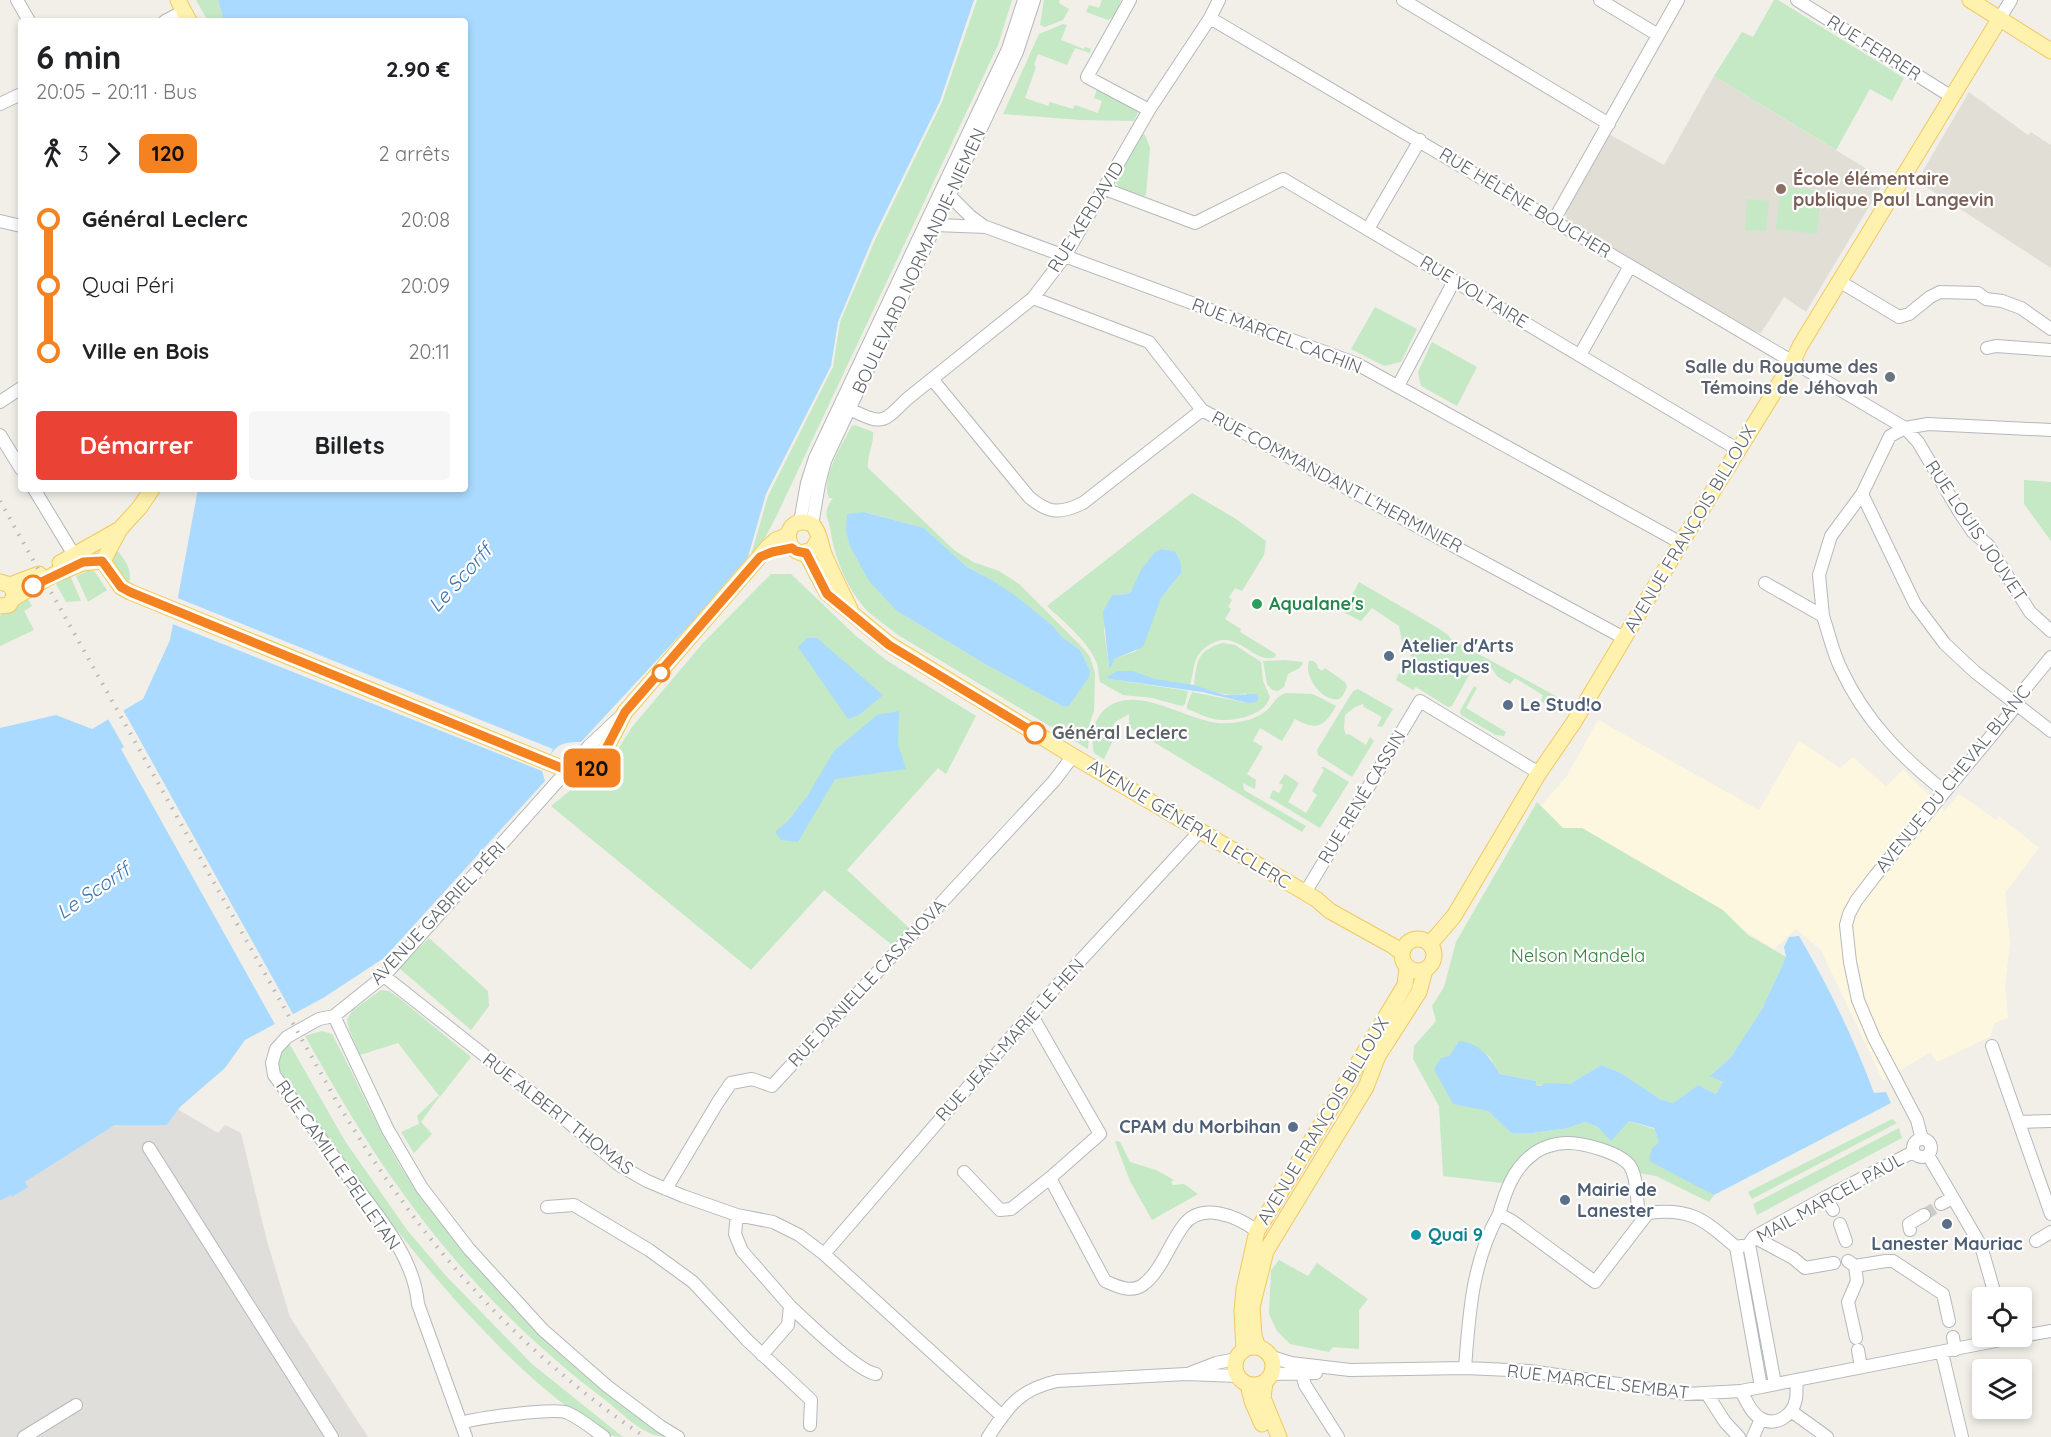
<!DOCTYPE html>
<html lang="fr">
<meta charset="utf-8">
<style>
body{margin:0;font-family:Quicksand,sans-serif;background:#f6f6f6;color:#202124;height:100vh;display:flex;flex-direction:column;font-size:22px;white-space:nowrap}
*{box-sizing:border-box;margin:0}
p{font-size:20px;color:#757577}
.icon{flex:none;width:33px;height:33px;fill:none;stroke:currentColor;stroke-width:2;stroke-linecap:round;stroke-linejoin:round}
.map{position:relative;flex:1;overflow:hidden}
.side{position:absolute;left:18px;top:18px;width:450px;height:474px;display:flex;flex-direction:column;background:#fff;border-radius:6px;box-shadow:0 3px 9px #0003}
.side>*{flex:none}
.badge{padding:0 12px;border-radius:9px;font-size:21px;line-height:39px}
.fabs{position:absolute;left:1972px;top:1287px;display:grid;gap:12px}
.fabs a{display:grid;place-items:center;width:60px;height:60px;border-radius:6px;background:#fff;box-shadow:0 3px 9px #0003;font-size:30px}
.map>.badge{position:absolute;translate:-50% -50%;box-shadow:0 0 0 3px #fff}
.legs{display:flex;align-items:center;gap:9px;height:66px;padding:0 18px;font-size:20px}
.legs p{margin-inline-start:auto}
.summary{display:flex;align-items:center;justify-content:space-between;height:102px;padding:0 18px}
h1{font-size:33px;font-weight:800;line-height:45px}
.cta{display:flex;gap:12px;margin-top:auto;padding:12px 18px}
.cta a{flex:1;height:69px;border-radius:6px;background:#ea4335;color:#fff;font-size:24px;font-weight:800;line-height:69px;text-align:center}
.cta a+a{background:#f6f6f6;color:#202124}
ul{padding:0 18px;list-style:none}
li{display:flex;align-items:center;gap:21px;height:66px;font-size:22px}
li i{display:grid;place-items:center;width:9px;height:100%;margin:0 8px;background:currentColor}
li i::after{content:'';width:15px;height:15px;margin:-8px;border:4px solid;border-radius:50%;background:#fff}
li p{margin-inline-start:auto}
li:first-child i{background:linear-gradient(#0000 50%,currentColor 0)}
li:last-child i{background:linear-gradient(currentColor 50%,#0000 0)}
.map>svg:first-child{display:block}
</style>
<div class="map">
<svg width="2051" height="1437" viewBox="0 0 2051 1437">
<rect width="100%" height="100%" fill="#f1efe8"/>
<path fill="#fef7e0" d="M1598 720 1759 810 1799 741 1840 768 1853 757 1886 787 1903 769 1945 811 1959 794 1996 820 1999 816 2039 848 2005 893 2010 943 2005 986 2008 1018 1994 1023 1991 1036 1937 1062 1930 1052 1883 1081 1821 950 1796 929 1774 949 1593 834 1582 828H1563L1538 809 1567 776Z"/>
<path fill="#e0deda" d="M180 1107 179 1110 218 1133 225 1125 241 1133 267 1241 290 1317 368 1437H0V1201L27 1186 25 1182 115 1125H167Z"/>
<path fill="#e1ded6" d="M1714 76 1885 180 1806 312 1784 297 1761 333 1755 332 1572 224 1566 217 1565 209 1609 134 1664 165Z
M1969 92 2028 135 2031 132 2051 145V268L1917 181Z"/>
<path fill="#c5e8c5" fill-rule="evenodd" d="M196 0H218L224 21H208Z
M977 0H1012L998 45 776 517 761 545 751 555 768 496 833 367 840 322 875 240 942 102Z
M1044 0H1060L1059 3 1069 9 1063 20 1045 27 1040 25Z
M1102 0H1121L1115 16 1108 20 1086 12 1089 5 1099 8Z
M1774 0H1778L1904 78 1892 101 1870 89 1836 150 1714 76 1742 32 1753 37Z
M1063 24 1067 25 1061 40 1084 49 1085 47 1091 49 1090 53 1075 48 1067 65 1038 54 1034 65 1036 67 1025 98 1048 106 1050 102 1073 109 1075 105 1098 113 1102 101 1094 98 1097 89 1089 85 1090 83 1139 110 1134 121 1081 120 1003 114 1039 34Z
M1142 134 1145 135 1150 148 1146 195 1143 196 1121 189 1116 183 1117 176Z
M1780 186 1821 191 1817 234 1776 229Z
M1747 199 1769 201 1766 231 1745 230Z
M1375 307 1417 329 1401 362 1384 366 1351 349Z
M1432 342 1477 367 1457 406 1421 386 1418 372Z
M855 425 873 432C874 445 867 454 868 468L954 550 973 562 999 571 1019 584 1083 648 1090 657 1095 673 1094 711 1090 722 1088 749 898 635C890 628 880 622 872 615 850 596 835 560 831 533 829 516 821 515 833 498H829C820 480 843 442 852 426ZM865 512 924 528 967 567 992 580 1053 626 1061 636 1080 650 1090 670 1068 707 1062 706 985 664 897 611Z
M2024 480 2051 482V541L2024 504Z
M1192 493 1236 519 1266 541 1264 555 1242 591 1235 588 1229 597 1232 600 1228 607 1231 609 1225 619 1241 629 1240 632 1276 654 1275 657C1255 665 1240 632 1215 642 1207 645 1201 650 1197 657 1193 665 1193 676 1190 685L1171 683 1117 671 1108 677 1109 679 1188 691 1185 704 1182 706 1152 698 1123 695 1100 682C1098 676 1099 670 1097 664 1090 643 1063 621 1047 606ZM1162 549 1175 551 1180 560 1182 572 1161 598 1136 651 1114 659 1109 667 1104 630 1112 595 1127 594 1131 592Z
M116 549C124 558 133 570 129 582 120 576 114 566 111 555Z
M90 570 95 572 107 590 88 602 76 576Z
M69 573 81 601 66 602 55 582Z
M771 574H791L856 636 886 660 976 716 946 774 938 768 847 870 909 928 892 945 824 890 751 970 551 806 577 785 605 777 613 766 618 749 632 727 703 643Z
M1359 582 1438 628 1448 635 1451 639 1563 700 1556 713 1550 710V707L1541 701 1543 695 1515 678 1510 684C1507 682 1500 679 1497 676 1491 668 1486 656 1474 666L1452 706 1448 707 1416 687 1413 690 1396 680 1398 675 1406 665 1412 664 1414 661 1402 641 1399 626 1372 608 1361 621 1343 612Z
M27 597 32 606 24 611 34 630 0 646V616Z
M1223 643 1235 645 1261 662 1263 681 1270 697C1265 715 1237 721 1220 720 1209 719 1198 713 1187 709V705L1192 692 1248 703 1246 693C1228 698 1212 691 1194 685 1197 661 1197 650 1223 643Z
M1285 660 1303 662C1301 670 1294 670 1288 674L1284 687 1278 691 1272 690 1267 684 1263 661Z
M1309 661H1313L1317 664 1318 668 1322 671 1325 668 1345 682 1347 687C1345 691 1343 697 1339 699 1323 703 1303 676 1309 661Z
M1474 686 1477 688 1466 708 1506 732 1504 736 1496 735 1461 715 1460 711Z
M1358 689 1393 709 1382 727 1377 726 1382 717 1364 707 1363 704 1355 707 1345 715 1344 728 1346 735 1349 734 1366 745 1370 737 1374 741 1352 777 1318 755 1317 750 1353 691Z
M1286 693 1313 694 1336 706C1324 727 1317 731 1295 719L1282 741 1260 728 1253 741 1263 747 1247 774 1256 780 1255 789 1243 783 1244 790 1306 826 1302 832 1129 727V714L1115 722 1112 729 1114 738 1104 759 1094 753C1091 738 1092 722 1104 710 1139 679 1192 728 1231 723 1243 722 1256 719 1266 711 1273 705 1276 696 1286 693Z
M1321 767H1324L1349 782 1320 828 1270 798V796L1273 790 1279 793 1283 785 1279 783 1285 774 1299 783 1288 802 1306 813 1317 795 1312 791 1324 770Z
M1537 802 1563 828H1582L1723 910 1748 935 1786 957 1762 1009 1731 1057 1711 1075 1723 1082 1716 1094 1698 1085 1673 1103 1660 1099 1621 1073 1601 1065 1570 1084 1536 1086V1081L1500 1074 1490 1057 1459 1041 1449 1056 1453 1103 1488 1111 1511 1133H1533L1568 1128 1585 1122 1598 1127 1629 1121 1654 1129 1660 1143 1659 1166 1677 1174 1714 1195 1709 1202 1656 1176 1639 1173 1625 1153 1584 1142 1528 1153 1502 1183 1443 1176 1439 1106 1413 1059 1414 1046 1436 1021 1432 1006 1444 987 1456 942Z
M429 938 488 991 489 1006 471 1030 399 968Z
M381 990 389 991 399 998 471 1057 440 1097 398 1043 360 1055 349 1029 347 1020 352 1011Z
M322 1031 332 1034C358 1082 379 1134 409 1180 424 1203 442 1224 459 1245 519 1319 586 1384 666 1437 644 1437 622 1413 605 1400 530 1343 462 1275 407 1199 369 1148 336 1091 305 1036Z
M289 1043 345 1141 407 1230 447 1277 532 1364 623 1437C604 1437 591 1424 576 1413 546 1392 519 1367 494 1341 413 1260 349 1166 281 1074 277 1061 279 1052 289 1043Z
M438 1096 439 1097 421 1122 432 1134 414 1153 401 1132 419 1124 417 1116Z
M1892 1119 1897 1123 1752 1199 1748 1192Z
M1899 1128 1902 1138 1757 1215 1753 1204Z
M1117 1141 1120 1142 1130 1162 1156 1170 1174 1180 1171 1182 1173 1185 1184 1184 1198 1194 1152 1220 1130 1181 1115 1142Z
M1279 1260 1308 1276 1317 1263 1368 1299 1359 1310V1349L1333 1347 1329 1352 1290 1344 1277 1331 1269 1314 1271 1270Z"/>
<path fill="#aadaff" d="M218 0H974L940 101 873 238 838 322 831 366 766 494 748 557 693 621 581 742C554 742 554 749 542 771L545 781 384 958 323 998 245 1040 225 1068 180 1107 167 1125H115L25 1182 28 1187 12 1197 11 1195 0 1201V728L56 715 92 729 143 699 170 640 198 489H465V21H224Z
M864 512 924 528 967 567 992 580 1017 597 1053 626 1061 636 1080 650 1090 670 1089 677 1068 707 1062 706 985 664 897 611 869 581 850 546 846 531 847 514Z
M1162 549 1175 551 1180 560 1182 572 1161 598 1143 647 1114 659 1111 667H1109L1103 612 1112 595 1127 594 1131 592 1141 570 1155 552Z
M807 638H817L883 695 859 715 848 719 798 647Z
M1117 671H1133L1155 679 1194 685 1225 695 1256 694 1259 698 1256 702 1248 703 1202 692 1109 679 1107 677Z
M899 711 898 744 906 769 835 779 798 842 781 840 775 832 788 821 808 795 834 751 877 715Z
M1799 936C1828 985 1854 1039 1874 1093L1886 1092 1891 1103 1714 1195 1651 1162 1649 1158 1652 1148 1659 1142 1654 1128 1629 1121 1611 1141 1598 1127 1585 1122 1568 1128 1533 1133H1511L1488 1111 1453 1104 1434 1069 1441 1058 1449 1056 1459 1041C1479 1043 1490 1057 1500 1074L1536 1081V1086H1542L1545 1083 1570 1084 1601 1065 1621 1073 1660 1099 1673 1103 1698 1085 1716 1094 1723 1082 1710 1076 1731 1057 1762 1009 1786 957 1784 947 1789 937Z"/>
<path fill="#f1efe8" d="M175 597 553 749 542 771 170 623Z
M122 708 294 1016 276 1026 121 749 124 747 107 717Z"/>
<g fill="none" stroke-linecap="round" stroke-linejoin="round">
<path stroke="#ccccc8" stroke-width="12" stroke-dasharray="12 6" stroke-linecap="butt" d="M1924 1215 1941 1204"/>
<g stroke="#b5b8bc" stroke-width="14">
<path id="minor" d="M17 0 29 21
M1130 0 1087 77 1149 110
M1403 0 1609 124
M1600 0 1658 35
M1797 0 1952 97
M1210 18 1905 428 1928 424 2051 430
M2000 18 2011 0
M165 21 184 11
M0 104 21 94
M1105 189 1195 223 1283 179 1737 449
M950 196 970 216 985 227
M1554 220 1678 0
M0 221 21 226
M936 225 986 227 1357 364 1681 543
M1368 229 1420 140
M1839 281 1899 317 1909 314 1930 297 1940 292 1978 293 1986 299 2002 301 2021 308 2051 329
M1033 298 1149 342 1202 410 1624 638
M1987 348 1996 346 2051 350
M1580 355 1630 266
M932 379 1029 497C1049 514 1060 514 1083 503L1202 410
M1398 386 1454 281
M0 402 21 388
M849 409C882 424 881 425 907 399L1033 298 1065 256 1149 110 1210 18 1219 0
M1905 428 1918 442 1960 513 1973 532 1988 545 2030 612 2051 631
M0 435 21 469
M34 489 74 555
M1862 494 1915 604 1945 644 1975 672 2051 731
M800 522 807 483 815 458 1008 49 1024 0
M812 525 819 484 825 461 1017 52 1034 0
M1765 583 1823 616C1829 634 1833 653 1841 669 1865 720 1900 756 1944 791
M1823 616 1819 575 1831 536 1862 494 1890 436 1905 428
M1305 893 1420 701 1539 773
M384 976 561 1116 619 1165 647 1181 683 1196 737 1215 773 1222 799 1235 824 1254 1002 1416
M1031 1014 1100 1134 1050 1178 1105 1281C1116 1286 1132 1294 1144 1284 1161 1271 1170 1243 1183 1226 1201 1201 1237 1216 1257 1231
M334 1016 388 1130 422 1188 469 1249 543 1330 607 1386 660 1426 678 1437
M1992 1046 2051 1214
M2019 1122 2051 1121
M1913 1148a9 9 0 1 1 18 0a9 9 0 1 1-18 0Z
M1922 1139 1917 1120 1874 1038 1858 1000 1850 962 1846 925 1849 914 1856 901 1875 876 2011 712 2020 695 2051 657
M149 1148 332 1437
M1928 1155 1981 1246 1996 1298
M964 1172 1000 1210 1011 1209 1050 1178
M666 1189 718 1102 731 1083 752 1079 772 1086 1054 781 1073 756
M1826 1197 1833 1210
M1941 1204 1953 1198
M547 1207 574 1205 649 1250 693 1282 747 1340 811 1400 810 1425
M1499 1214C1505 1193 1513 1169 1532 1155 1540 1148 1555 1143 1566 1143 1582 1142 1621 1153 1630 1166 1637 1177 1636 1193 1638 1206
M737 1215 735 1234 742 1251 790 1306 788 1325 762 1355
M1840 1224 1846 1241
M1910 1230 1909 1224 1924 1215
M1754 1237 1793 1258 1805 1268 1834 1263
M2036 1241 2051 1232
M1749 1244 1754 1237 1826 1197 1913 1152
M1749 1244 1775 1384
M1742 1246 1736 1247 1761 1387
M824 1254 1031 1014 1200 831
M1848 1261 1855 1266 1886 1261H1893L1943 1294 1949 1321
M1855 1266 1857 1281 1848 1302 1856 1338
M790 1306C807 1322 857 1371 876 1374
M2022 1336 2051 1331
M1953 1337 1955 1350
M1858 1350 1861 1367
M1942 1353 1962 1437
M1272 1357 1291 1363 1350 1370 1465 1368 1530 1371 1686 1394 1741 1391 2021 1336
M1465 1368C1469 1315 1472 1262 1499 1214L1512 1221 1595 1282 1648 1213C1692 1207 1705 1221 1736 1247
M1190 1373 1216 1363 1236 1359
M1302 1373 1305 1385 1338 1437
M1272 1374 1316 1373
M1741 1391C1746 1400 1751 1413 1760 1418 1776 1428 1793 1415 1796 1399 1797 1393 1796 1386 1797 1380
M1707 1394 1725 1422 1739 1437
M1791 1411 1827 1437
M461 1423C477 1418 555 1407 568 1413 581 1419 593 1429 604 1437
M24 1437 76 1405
M466 1437 418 1304C414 1254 373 1210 345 1172 321 1139 298 1107 274 1075L272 1063 276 1049 287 1037 319 1019 334 1016 384 976 589 746 621 716
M988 1437C1009 1406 1018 1390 1057 1381L1186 1374 1238 1376
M1753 1437 1761 1419"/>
</g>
<g stroke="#f2c960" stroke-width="17">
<path id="major" d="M178 0 189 21
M1970 0 2051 51
M818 540 812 550 801 553C784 548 784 522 803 522 808 522 813 524 815 528 820 535 821 546 824 554 832 573 841 591 850 609
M806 553 827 593 889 644 1073 756 1316 899 1330 911 1393 946 1402 953
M103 561 121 587 130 592 547 762 569 771 580 773 598 764 625 712 768 547 776 540 788 535
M60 563 120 529
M0 582 10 585 15 595 9 605 0 606
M10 585 39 574
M14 598 53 575 83 563 103 561 120 529 140 507 152 489
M1402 955a16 16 0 1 1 32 0a16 16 0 1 1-32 0Z
M1430 944 1454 916 1539 773 1574 722 1681 543 1792 363 1800 346 2000 18
M1235 1366a19 19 0 1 1 38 0a19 19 0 1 1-38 0Z
M1258 1347 1254 1336 1252 1307 1266 1251 1366 1087 1378 1056 1419 992 1425 970
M1244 1350 1242 1311 1244 1289 1257 1231 1405 985 1407 967
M1265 1382 1263 1398 1279 1437
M1248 1385 1252 1401 1262 1424"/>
</g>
<use href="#minor" stroke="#fff" stroke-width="12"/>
<use href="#major" stroke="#fff2af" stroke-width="15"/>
<path stroke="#b6b7b8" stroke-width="4" stroke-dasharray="1.5 8" stroke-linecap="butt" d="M0 501 337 1102C357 1135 377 1167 400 1198 465 1290 551 1374 645 1437"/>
</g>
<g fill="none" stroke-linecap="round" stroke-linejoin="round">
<g stroke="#fff" stroke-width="14">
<path id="line-1" d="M33 586 83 562 102 561 121 587 130 592 569 771 580 773 598 764 625 712 760 557 772 552 792 548 796 551 806 553 827 594 889 645 1035 733"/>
</g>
<use href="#line-1" stroke="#f58220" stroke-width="9"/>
</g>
<circle fill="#8d6e63" stroke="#fff" stroke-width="2" cx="1781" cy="189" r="6"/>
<circle fill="#6b7280" stroke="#fff" stroke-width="2" cx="1890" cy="377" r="6"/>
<g fill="#fff" stroke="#f58220" stroke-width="3">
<circle cx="33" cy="586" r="10"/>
<circle cx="661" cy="673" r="8"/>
<circle cx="1035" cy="733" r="10"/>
</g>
<circle fill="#2e9e5b" stroke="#fff" stroke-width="2" cx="1257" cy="604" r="6"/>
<g fill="#5c6f8a" stroke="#fff" stroke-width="2">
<circle cx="1389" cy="656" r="6"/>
<circle cx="1508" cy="705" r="6"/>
<circle cx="1293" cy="1127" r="6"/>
<circle cx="1565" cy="1200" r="6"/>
<circle cx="1947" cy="1224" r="6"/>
</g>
<circle fill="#0f9aa8" stroke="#fff" stroke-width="2" cx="1416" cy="1235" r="6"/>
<g text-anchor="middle" stroke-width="4.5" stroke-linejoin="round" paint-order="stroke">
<g font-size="18" fill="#5f6368" stroke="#fff">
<text transform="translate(1874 48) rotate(32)" y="6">RUE FERRER</text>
<text transform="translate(1525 203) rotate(31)" y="6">RUE HÉLÈNE BOUCHER</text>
<text transform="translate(1086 217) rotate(-58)" y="6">RUE KERDAVID</text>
<text transform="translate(919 261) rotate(-65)" y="6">BOULEVARD NORMANDIE-NIEMEN</text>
<text transform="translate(1474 292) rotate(31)" y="6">RUE VOLTAIRE</text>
<text transform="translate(1277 336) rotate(21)" y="6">RUE MARCEL CACHIN</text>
<text transform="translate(1337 482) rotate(28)" y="6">RUE COMMANDANT L'HERMINIER</text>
<text transform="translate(1690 529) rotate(-59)" y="6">AVENUE FRANÇOIS BILLOUX</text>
<text transform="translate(1976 531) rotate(56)" y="6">RUE LOUIS JOUVET</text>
<text transform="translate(1953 779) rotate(-51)" y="6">AVENUE DU CHEVAL BLANC</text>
<text transform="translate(1362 797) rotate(-59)" y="6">RUE RENÉ CASSIN</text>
<text transform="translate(1189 824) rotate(31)" y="6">AVENUE GÉNÉRAL LECLERC</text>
<text transform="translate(438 913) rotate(-47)" y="6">AVENUE GABRIEL PÉRI</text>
<text transform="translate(867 983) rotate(-47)" y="6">RUE DANIELLE CASANOVA</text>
<text transform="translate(1010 1040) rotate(-48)" y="6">RUE JEAN-MARIE LE HEN</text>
<text transform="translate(558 1114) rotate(38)" y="6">RUE ALBERT THOMAS</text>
<text transform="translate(1323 1121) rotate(-59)" y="6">AVENUE FRANÇOIS BILLOUX</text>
<text transform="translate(338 1165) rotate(55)" y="6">RUE CAMILLE PELLETAN</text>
<text transform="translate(1830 1198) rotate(-29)" y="6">MAIL MARCEL PAUL</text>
<text transform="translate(1598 1382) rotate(7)" y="6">RUE MARCEL SEMBAT</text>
</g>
<g font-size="18" font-weight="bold" fill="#785e54" stroke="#fff" text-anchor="start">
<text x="1793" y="185">École élémentaire<tspan x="1793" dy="21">publique Paul Langevin</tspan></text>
</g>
<g font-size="18" font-weight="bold" fill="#5b616d" stroke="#fff" text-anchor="end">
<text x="1878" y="373">Salle du Royaume des<tspan x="1878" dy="21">Témoins de Jéhovah</tspan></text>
</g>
<g font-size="18" font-weight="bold" fill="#27864d" stroke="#fff" text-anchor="start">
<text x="1269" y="610">Aqualane's</text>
</g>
<g font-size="18" font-weight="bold" fill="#4e5e75" stroke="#fff" text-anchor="start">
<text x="1401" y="652">Atelier d'Arts<tspan x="1401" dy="21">Plastiques</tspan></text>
<text x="1520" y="711">Le Stud!o</text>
<text x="1281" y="1133" text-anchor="end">CPAM du Morbihan</text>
<text x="1577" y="1196">Mairie de<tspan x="1577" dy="21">Lanester</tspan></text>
<text x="1947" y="1250" text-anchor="middle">Lanester Mauriac</text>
</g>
<g font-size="18" font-weight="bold" fill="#5f6368" stroke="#fff" text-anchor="start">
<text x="1052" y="739">Général Leclerc</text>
</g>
<g font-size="18" fill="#348238" stroke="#fff">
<text x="1578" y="962">Nelson Mandela</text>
</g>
<g font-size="18" font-weight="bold" fill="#0d838f" stroke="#fff" text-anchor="start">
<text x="1428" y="1241">Quai 9</text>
</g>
<g font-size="20" font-style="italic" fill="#4174aa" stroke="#fff">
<text transform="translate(460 578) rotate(-48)" y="7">Le Scorff</text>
<text transform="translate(93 891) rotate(-34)" y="7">Le Scorff</text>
</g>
</g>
</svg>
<div class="fabs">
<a><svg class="icon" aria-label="locate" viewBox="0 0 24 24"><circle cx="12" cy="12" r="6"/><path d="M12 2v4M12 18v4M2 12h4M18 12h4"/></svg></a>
<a><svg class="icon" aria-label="layers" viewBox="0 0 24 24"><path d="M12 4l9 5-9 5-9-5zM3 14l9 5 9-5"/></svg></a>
</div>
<b class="badge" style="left:592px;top:768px;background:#f58220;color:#111">120</b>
<section class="side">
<div class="summary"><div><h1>6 min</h1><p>20:05 – 20:11 · Bus</p></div><b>2.90 €</b></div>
<div class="legs"><svg class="icon" aria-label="walk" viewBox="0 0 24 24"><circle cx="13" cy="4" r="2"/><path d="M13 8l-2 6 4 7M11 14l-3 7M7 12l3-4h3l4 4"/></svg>3<svg class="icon" aria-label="forward" viewBox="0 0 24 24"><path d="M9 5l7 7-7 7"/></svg><b class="badge" style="background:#f58220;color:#111">120</b><p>2 arrêts</p></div>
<ul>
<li><i style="color:#f58220"></i><b>Général Leclerc</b><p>20:08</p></li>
<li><i style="color:#f58220"></i><span>Quai Péri</span><p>20:09</p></li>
<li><i style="color:#f58220"></i><b>Ville en Bois</b><p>20:11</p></li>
</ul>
<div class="cta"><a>Démarrer</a><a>Billets</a></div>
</section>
</div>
